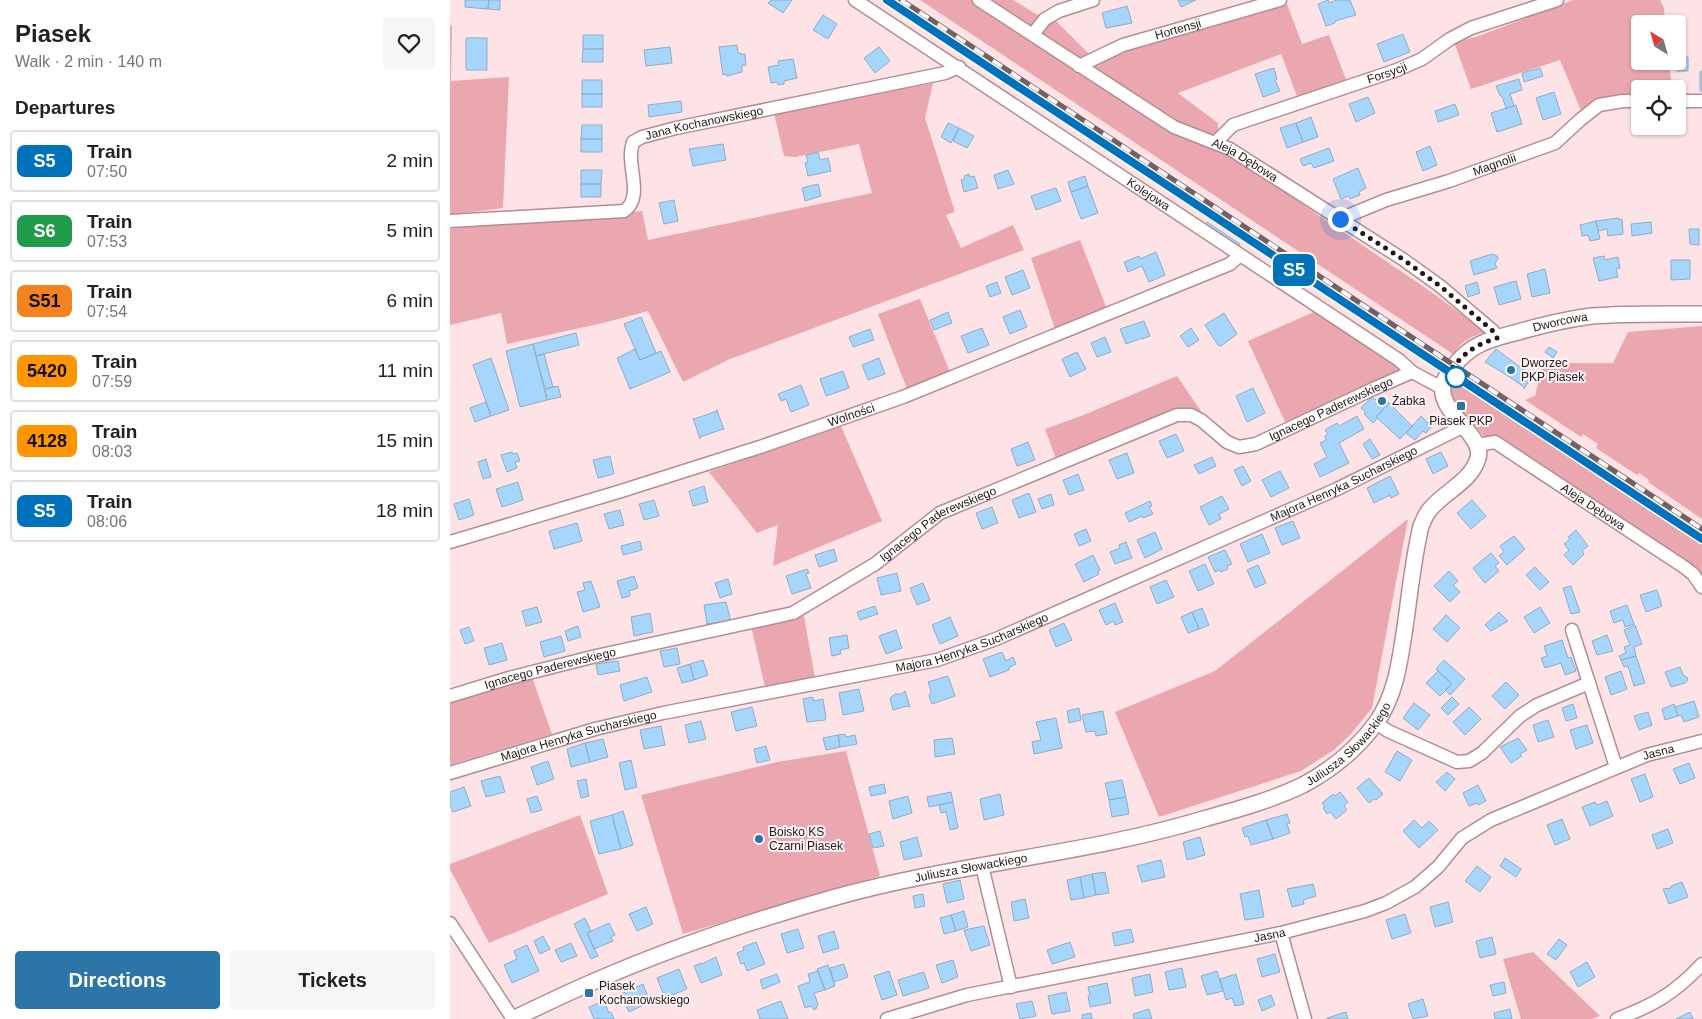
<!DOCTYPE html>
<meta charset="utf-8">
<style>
body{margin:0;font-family:Helvetica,sans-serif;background:#f6f6f6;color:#222;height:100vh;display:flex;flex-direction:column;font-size:19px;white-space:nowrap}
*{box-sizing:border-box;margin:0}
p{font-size:16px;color:#767676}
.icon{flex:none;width:28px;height:28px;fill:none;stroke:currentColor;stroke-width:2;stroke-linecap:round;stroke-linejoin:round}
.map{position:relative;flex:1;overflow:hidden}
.panel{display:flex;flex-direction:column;background:#fff;width:450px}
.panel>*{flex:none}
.badge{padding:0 10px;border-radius:8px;font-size:18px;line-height:32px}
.needle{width:32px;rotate:323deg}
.tools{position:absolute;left:1181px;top:15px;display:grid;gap:10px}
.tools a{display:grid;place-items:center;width:55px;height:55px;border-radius:5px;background:#fff;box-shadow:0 1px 4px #0004;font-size:25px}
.you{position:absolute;width:25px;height:25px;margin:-12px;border:4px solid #fff;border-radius:50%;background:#1a73e8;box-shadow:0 0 0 8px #1a73e833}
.map>.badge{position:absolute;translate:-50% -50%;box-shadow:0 0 0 2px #fff}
h2{padding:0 15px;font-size:19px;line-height:45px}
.round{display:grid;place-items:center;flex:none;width:52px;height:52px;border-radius:5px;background:#f6f6f6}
.head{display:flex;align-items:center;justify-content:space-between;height:85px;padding:0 15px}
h1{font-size:24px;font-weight:600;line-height:38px}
.cta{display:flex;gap:10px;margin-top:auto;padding:10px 15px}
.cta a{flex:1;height:58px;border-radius:5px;background:#2b75a9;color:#fff;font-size:20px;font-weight:600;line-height:58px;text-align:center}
.cta a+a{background:#f6f6f6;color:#222}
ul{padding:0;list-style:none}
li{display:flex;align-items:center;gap:15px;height:62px;margin:0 10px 8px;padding:0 5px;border:2px solid #e0e0e0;border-radius:5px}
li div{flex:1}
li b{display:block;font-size:19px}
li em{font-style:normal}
li .badge{min-width:55px;font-weight:700;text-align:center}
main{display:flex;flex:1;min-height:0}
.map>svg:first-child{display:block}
</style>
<main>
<section class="panel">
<div class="head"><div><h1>Piasek</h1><p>Walk · 2 min · 140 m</p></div><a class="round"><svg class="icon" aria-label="heart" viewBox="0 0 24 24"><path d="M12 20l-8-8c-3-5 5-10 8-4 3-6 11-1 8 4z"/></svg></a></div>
<h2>Departures</h2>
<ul>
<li><span class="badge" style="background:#0072bc;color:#fff">S5</span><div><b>Train</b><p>07:50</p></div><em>2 min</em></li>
<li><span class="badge" style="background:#1f9b4a;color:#fff">S6</span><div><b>Train</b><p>07:53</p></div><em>5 min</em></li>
<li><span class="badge" style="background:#f58220;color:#111">S51</span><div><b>Train</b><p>07:54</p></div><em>6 min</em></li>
<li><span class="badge" style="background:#ff9500;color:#111">5420</span><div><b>Train</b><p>07:59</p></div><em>11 min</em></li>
<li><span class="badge" style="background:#ff9500;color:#111">4128</span><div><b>Train</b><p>08:03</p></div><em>15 min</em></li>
<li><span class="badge" style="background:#0072bc;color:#fff">S5</span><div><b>Train</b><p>08:06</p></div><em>18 min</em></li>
</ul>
<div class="cta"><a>Directions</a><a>Tickets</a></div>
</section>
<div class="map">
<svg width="1252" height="1019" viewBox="0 0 1252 1019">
<rect width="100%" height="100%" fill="#fde3e6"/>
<path fill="#eaa7b0" d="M470 0H563L586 14 604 19 639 54 658 58 675 49 837 4 852 44 879 35 897 82 847 96 831 54 728 93 768 123V147L977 289 1036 332C1020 337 1013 340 1003 354Z
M1123 0H1210L1214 8 1215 24H1190V61H1219L1222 89H1190V96L1148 98 1132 113 1110 60 1021 89 1004 42 1026 37Z
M0 25 2 26 1 81 59 77 53 208 0 215Z
M483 83 475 118 505 212 496 215 511 248 563 225 574 250 280 359 233 382 198 311 153 323 57 344 51 313 0 325V229L36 223 192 211 198 240 422 193 409 144 345 157 334 156 324 113Z
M630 240 657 309 605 329 581 258Z
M470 299 500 372 457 389 428 314Z
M866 311 954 371 835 422 798 341Z
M1252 326V519L1198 482 1199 480 1189 473 1187 475 1146 448 1148 444 1133 434 1131 437 1075 400 1085 396 1093 363H1163L1178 332Z
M727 376 751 411 730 409 606 459 595 429 631 416Z
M1004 380 1252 544V581L1036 439 1003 402 1000 383Z
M391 426 432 521 323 566 328 525 307 533 259 472Z
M958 519 922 708 901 734 884 750 851 771 709 817 665 712 765 671Z
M354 616 365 678 315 687 301 626Z
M82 677 102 734 0 765V701Z
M396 751 430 876 233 934 191 795 327 762Z
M130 815 158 894 39 943 0 869V864Z
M1083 952 1150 1016 1142 1019H1071L1053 959Z"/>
<path fill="#a6d6fc" stroke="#90adc5" d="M15 0H39L38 9 15 7Z
M39 0H50V10L38 9Z
M321 0H342L333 13 318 3Z
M728 0H746L731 7Z
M878 0 879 3 887 0H900L906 15 885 21V23L876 26 868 4Z
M677 6 682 23 656 28 652 13Z
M373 15 387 24 378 39 363 30Z
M953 34 960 52 934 62 927 44Z
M133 35H153V49H133Z
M16 38H37V70H16Z
M287 45 288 53H290V54H295L296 65H292V72L277 76 276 74 273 75 269 47Z
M220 47 222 63 196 66 194 50Z
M429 47 440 61 425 73 414 58Z
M133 49H153V62H132Z
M1228 57H1238V71H1227Z
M343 59 347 78 334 81V84L328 85 327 82 321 83 318 67 329 65 328 61Z
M824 68 827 79 825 80 830 91 813 97 805 74Z
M1090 68 1093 76 1074 82 1072 73Z
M1252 71V91H1250V72Z
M1069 79 1072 90 1060 94 1064 106 1056 108 1052 96H1050L1046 86Z
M132 80H152V94H132Z
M1104 92 1111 114 1093 120 1086 98Z
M132 94H152V107H132Z
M918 97 925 113 906 122 899 104Z
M231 101 232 112 199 117 198 105Z
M1005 104 1009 115 988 122 985 111Z
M1066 105 1072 124 1047 132 1041 113Z
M861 117 868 137 853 142 846 123Z
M498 123 509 128 501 143 491 137Z
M846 123 853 142 837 148 830 128Z
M132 125H152V139H131Z
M509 128 524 136 517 148 503 141Z
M131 139H152V152H131Z
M273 144 276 160 243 166 239 149Z
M980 146 987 165 973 171 966 152Z
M879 148 884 161 864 168 861 163 853 166 850 159Z
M368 152 370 160 378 158 381 171 358 176 355 163 358 162 356 155Z
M908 168 916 188 909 192 910 195 900 199 899 196 891 199 883 179Z
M131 170H152L151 184H131Z
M558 170 564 184 548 189 544 175Z
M519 174 520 177 524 176 528 188 514 192 511 180 515 179 514 176Z
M635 176 638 186 621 192 618 182Z
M131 184H151V197H131Z
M368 184 371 196 355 201 352 188Z
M638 186 648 213 631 219 621 192Z
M606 188 611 201 586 210 581 196Z
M224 200 228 221 214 224 209 203Z
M1169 218V220L1172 219 1173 234 1158 236 1157 229 1148 231 1146 221Z
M1146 221 1150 239 1140 241 1138 235 1132 236 1130 225Z
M757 222 790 244 786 249 753 227Z
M1201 222 1202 233 1182 236 1181 224Z
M1239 229H1249V245L1240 244Z
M706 252 715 275 699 282 692 266 678 272 674 262 689 256 690 259Z
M1042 254 1047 256 1048 259 1045 263 1047 268 1024 275 1020 261Z
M1154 256 1155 260 1168 257 1170 268 1166 269 1168 277 1149 281 1143 258Z
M1221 260H1240V279L1221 280Z
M1095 269 1100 293 1082 297 1077 274Z
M573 270 580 288 562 295 555 277Z
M1066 281 1071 299 1049 305 1044 287Z
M547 282 551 293 540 297 536 286Z
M1027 282 1030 293 1018 297 1015 286Z
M570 310 577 327 560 334 553 317Z
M498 312 502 323 484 330 480 320Z
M774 313 787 334 771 346 768 345 755 325Z
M191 317 206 353 190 360 174 324Z
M694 321 700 336 692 339V338L676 344 670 329Z
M532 328 539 345 518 353 511 336Z
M741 328 749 340 738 347 730 336Z
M420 329 424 340 403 347 399 337Z
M126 333 129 345 86 356 83 344Z
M655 337 661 352 647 357 641 343Z
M83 344 97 400 70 407 56 351Z
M1099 347 1107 352 1103 358 1095 352Z
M185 349 190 360 211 351 220 372 180 389 167 358Z
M1046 349 1082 376 1074 389V387L1055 374 1035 362Z
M627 352 636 369 620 377 612 359Z
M94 354 103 387 95 389 86 356Z
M41 358 59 410 41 416 23 365Z
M429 358 435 374 418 380 412 365Z
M393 371 399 388 376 396 370 379Z
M351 385 359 405 341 412 336 399 331 401 328 394Z
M108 386 111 397 97 400 95 389Z
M803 388 815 413 797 422 786 396Z
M930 395 939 403 926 417 928 418 923 423 914 414 916 413 911 408 922 397 925 400Z
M36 402 41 416 25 422 20 408Z
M939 403 962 426 950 439 926 417Z
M266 410H267L274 430 273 429 250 437V439L243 418 244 419 267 411Z
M907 416 914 429 889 443 899 463 870 477 864 464 877 457 870 443 876 440 875 436 878 434 875 430 887 423 889 426Z
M971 416 979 424 982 420 985 423 976 433 973 431 965 440 956 433Z
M726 434 734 451 717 458 709 441Z
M920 439 930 455 922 459 913 444Z
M578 442 585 460 567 466 561 449Z
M62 452 63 454 67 453 70 461 65 462 67 468 57 472 51 455Z
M991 452 998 466 983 474 976 459Z
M677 453 684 473 667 479 659 460Z
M160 456 164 474 148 478 143 460Z
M762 457 766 466 749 474 744 465Z
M36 459 41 477 33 479 28 462Z
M793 466 801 481 792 486 784 470Z
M830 471 839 488 821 497 812 480Z
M628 474 634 490 619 495 613 480Z
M940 476 949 494 941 498 940 495 924 503 917 488Z
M68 482 73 500 52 507 46 489Z
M254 486 258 502 243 506 239 491Z
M579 493 586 512 569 518 562 500Z
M601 494 604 505 592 509 588 499Z
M772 496 779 509 769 514 771 519 759 525 750 507Z
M19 499 24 515 9 520 4 504Z
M204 500 209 516 194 520 189 504Z
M1022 500 1036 516 1021 529 1007 513Z
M700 501 702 506 699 507 703 514 693 518 692 516 679 522 675 513Z
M542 507 548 523 532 529 526 513Z
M170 510 174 525 159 529 154 514Z
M843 521 850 538 832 545 825 528Z
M127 523 132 541 104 549 99 531Z
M636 529 641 541 629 546 624 534Z
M1126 530 1138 546 1132 551 1134 554 1123 565 1114 555 1119 550 1114 544 1120 539 1118 537Z
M705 532 712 549 695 558 687 540Z
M812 534 820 553 798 562 790 544Z
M1064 536 1075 549 1057 565 1049 556 1054 552 1050 546Z
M190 541 192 550 173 555 171 546Z
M676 542 682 558 665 564 660 552 670 548 669 545Z
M384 549 387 561 369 567 365 555Z
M775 550 782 564 777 566 778 569 771 572 770 570 765 572 758 557Z
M1041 553 1049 563 1045 566 1049 571 1035 583 1023 568Z
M643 555 650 570 648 571 649 574 634 582 625 564Z
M755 564 764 584 748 591 739 571Z
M808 565 816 583 805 588 797 570Z
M1085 567 1099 582 1090 590 1076 575Z
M357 569 359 573 356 574 361 588 342 594 336 576Z
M999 571 1008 581 1003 585 1010 592 1000 602 984 586Z
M447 573 451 591 431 595 427 578Z
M184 576 188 588 179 591 180 596 172 598 167 581Z
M278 579 282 594 270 598 265 583Z
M716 580 724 597 707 604 700 587Z
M141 581 150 607 133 612 127 592 135 590 133 583Z
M473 583 480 600 467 605 460 588Z
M1121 586 1130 612 1121 614 1113 588Z
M1207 590 1212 606 1196 612 1190 595Z
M276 602 280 618 279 621 257 624 254 605Z
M665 603 673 622 665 625 664 621 656 625 649 610Z
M1177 605 1184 624 1175 627 1173 620 1164 623 1160 611Z
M425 606 428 614 410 620 407 612Z
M87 607 92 622 76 626 72 611Z
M1090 607 1100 623 1084 633 1074 617Z
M752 608 759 625 749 629 742 612Z
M742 612 749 629 738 633 731 617Z
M1049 612 1058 621 1041 631 1035 625Z
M200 613 203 632 184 636 181 617Z
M996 615 1010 628 997 642 983 629Z
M500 617 508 636 490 644 482 625Z
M614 623 622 640 606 647 599 630Z
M1185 625 1192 644 1184 647 1186 656 1171 660 1169 656 1176 653 1174 647 1180 645 1174 630Z
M128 626 131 637 118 641 115 631Z
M19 627 24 641 15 644 10 630Z
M446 630 452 648 436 654 429 636Z
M397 635 399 648 390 650 391 654 382 656 379 638Z
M1157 635 1163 651 1147 655 1142 641Z
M111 636 115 651 94 657 90 642Z
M1112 640 1118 658 1121 657 1126 671 1115 675 1111 663 1095 668 1091 658 1097 656 1094 646Z
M52 643 57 660 39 665 34 648Z
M227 648 230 664 214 667 210 651Z
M552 652 556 661 563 657 566 664 559 668V670L540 677 533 659Z
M1186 656 1195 683 1184 686 1178 666 1174 667 1171 660Z
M253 660 258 675 244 680 240 664Z
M994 660 1015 679 1000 695 995 690 1002 684 986 669Z
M168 661 170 671 148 675 146 664Z
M240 664 244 680 232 683 227 668Z
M1230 667 1233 675 1237 677 1238 680 1235 683 1221 687 1215 672Z
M988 671 1002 684 990 696 976 683Z
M1171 671 1177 689 1161 695 1155 677Z
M498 676 505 696 482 704 479 696 481 691 478 682Z
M197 677 202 692 174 701 170 685Z
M1056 682 1069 695 1055 709 1042 696Z
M409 689 414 711 393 715 389 693Z
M455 691 460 707 457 706 443 710 440 698 445 694H452Z
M363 697V701L373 699 376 718 375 720 357 722 353 699Z
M1002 697 1009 704 998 715 991 708Z
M1244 701 1249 717 1234 722 1231 715 1228 716 1225 707Z
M964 703 980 715 968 730 953 718Z
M1123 704 1127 718 1116 721 1112 708Z
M1224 704 1228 716 1215 720 1212 709Z
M302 707 307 726 286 731 281 712Z
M1019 707 1031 719 1015 735 1003 722Z
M629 708 631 720 619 723 617 711Z
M653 711 657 734 646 736 645 731 636 732 632 715Z
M1198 712 1202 725 1189 730 1184 716Z
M606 718 612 748 584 754 582 742 591 740 586 722Z
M1098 720 1104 737 1088 742 1083 725Z
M251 721 256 739 239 743 235 725Z
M1137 725 1143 743 1126 749 1120 730Z
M211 726 215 745 194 749 190 730Z
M395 734 396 737 405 735 407 744 390 747 388 735Z
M388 735 390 747 376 750 373 738Z
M502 738 505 754 485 757 484 740Z
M1068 738 1077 750 1070 754 1072 756 1061 763 1050 747Z
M153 739 158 757 140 762 135 743Z
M135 743 140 762 121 767 117 749Z
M316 746 320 760 307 763 304 749Z
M947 751 962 760 950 781 935 772Z
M181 760 187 787 175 790 169 763Z
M98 761 104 779 87 785 81 767Z
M1239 763 1245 778 1230 784 1223 769Z
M997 772 1005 779 995 791 986 782Z
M1195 774 1203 797 1190 802 1181 779Z
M50 776 55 792 36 797 31 781Z
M919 778 933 794 926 800 924 799 919 803 907 788Z
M136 779 139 796 131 798 127 781Z
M672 780 676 797 659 800 655 783Z
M434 784 436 793 421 796 419 787Z
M1028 785 1036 801 1028 805 1027 803 1019 806 1013 793Z
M14 787 21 806 3 812 0 804V792Z
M501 792 503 802 479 807 477 797Z
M890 792 898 802 894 806 897 810 886 819 880 812 877 814 873 808 875 807 872 803 883 794 885 796Z
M550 794 554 815 534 820 530 799Z
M87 796 92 810 81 813 77 799Z
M458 796 462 813 443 819 439 801Z
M676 797 679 814 662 817 659 800Z
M1157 801 1163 816 1140 826 1132 807 1145 802 1147 805Z
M503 802 508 828 500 830 496 812 491 813 489 805Z
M173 811 183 845 171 849 162 815Z
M837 814 840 823 837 824 840 833 823 839 816 820Z
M162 815 171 849 149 854 140 821Z
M1112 819 1120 839 1105 845 1097 825Z
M816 820 823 839 801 845 798 836 795 837 792 828Z
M964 820 972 828 979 821 988 830 969 848 953 831Z
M1218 829 1223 843 1207 849 1202 835Z
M430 831 434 846 423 848 419 834Z
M467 837 472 856 454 860 450 842Z
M750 837 755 855 737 860 733 842Z
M1055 858 1071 869 1066 877 1050 866Z
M711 860 715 877 692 882 687 866Z
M1027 866 1041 877 1030 892 1015 881Z
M655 872 659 893 646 895 642 874Z
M642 874 646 895 634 898 630 877Z
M630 877 634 898 621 900 617 880Z
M510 880 514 899 497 903 493 884Z
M1232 882 1238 897 1219 904 1213 889 1221 888V886Z
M863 884 866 896 853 900 854 904 842 907 837 889Z
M809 890 814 917 795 920 790 894Z
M473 894 475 906 465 908 463 896Z
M575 899 579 918 564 921 561 902Z
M998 902 1003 922 985 927 980 907Z
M196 907 203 924 187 931 179 914Z
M514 911 518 927 506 931 501 915Z
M955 914 961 933 942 939 936 920Z
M501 915 506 931 494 934 490 918Z
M135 918 141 931 137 933 148 956 141 959 124 924Z
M159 923 165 935 161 937 163 941 144 949 137 933Z
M534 926 540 945 521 951 514 930Z
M348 929 354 948 337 953 331 934Z
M681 929 684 942 665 946 662 933Z
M384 931 389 948 373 953 368 936Z
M93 936 100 949 90 954 84 941Z
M1042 937 1046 954 1030 958 1026 941Z
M1109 939 1117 945 1106 960 1097 954Z
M306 942 315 964 297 971 294 963 291 964 287 953 294 950 293 947Z
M620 942 625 957 602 964 597 950Z
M121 943 127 956 111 962 105 950Z
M77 945 89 971 62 983 54 965 67 959 64 951Z
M825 954 830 972 812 977 807 959Z
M266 957 272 975 251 983 244 966 251 963 252 964Z
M503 960 508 977 492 983 486 965Z
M1137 962 1145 977 1128 987 1120 972Z
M394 964 398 977 384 982 380 968Z
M378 965 385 986 375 990 367 969Z
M732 968 736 987 719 990 715 972Z
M229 969 237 989 215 998 207 978Z
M368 971 375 990 364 993 368 1004 366 1009 364 1010 361 1006 355 1008 348 986 360 982 358 974Z
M439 971 447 995 432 1000 424 976Z
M767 971 773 991 757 995 751 976Z
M474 972 479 988 453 996 448 980Z
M327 974 330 982 313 989 310 980Z
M700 974 703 992 685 996 682 978Z
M786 974 794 1004 785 1006 782 998 776 1000 770 979Z
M1054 982 1056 993 1043 996 1040 985Z
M657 983 661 1003 640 1007 638 996 640 995 638 987Z
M193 984 200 1002 179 1012 171 994Z
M616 992 620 1011 602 1014 598 996Z
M821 995 825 1005 812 1011 808 1000Z
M973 999 978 1016 963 1019 958 1004Z
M154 1001 159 1013 161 1012 164 1019H144L139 1007Z
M331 1001 338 1019H310L307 1010Z
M582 1001 586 1016 570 1019 566 1004Z
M699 1009 702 1019H684L683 1014Z
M1060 1009 1062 1019H1045L1044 1013Z
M896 1012 898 1019H877V1018Z
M1240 1012 1243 1019H1226Z
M641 1013 642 1019H632V1015Z"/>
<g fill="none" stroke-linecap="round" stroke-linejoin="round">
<g stroke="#b38d92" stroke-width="15">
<g id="minor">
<path id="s1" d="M405 0 949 360 962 372 992 388"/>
<path id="s2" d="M529 0 724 127 780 149 951 258 990 286 1043 331 1047 338"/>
<path d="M583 34 595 19 609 11 643 0"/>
<path id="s3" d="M629 66 673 45 830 0"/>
<path d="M1228 101H1252"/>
<path id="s4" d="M765 143 783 125 947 70 972 59 1000 39 1021 28 1107 0"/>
<path id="s5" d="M890 219 936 200 999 181 1105 143 1130 120 1149 105 1173 101H1190"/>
<path id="s6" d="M0 221 174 211C192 199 180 173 181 154 181 151 182 146 183 142L192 137 226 128 495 73 509 67"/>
<path id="s7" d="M1027 445 1045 442 1234 567 1243 574 1252 587"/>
<path id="s8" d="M0 542 168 492 310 447 453 397 780 264 790 255"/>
<path d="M1122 630 1139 683"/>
<path id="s9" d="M0 696 59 678 146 656 343 613 425 564 490 513 727 415H741L751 420 777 442 789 447 806 444 923 389 962 372"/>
<path d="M926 723 938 731 1007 762 1019 761 1032 753 1070 716 1087 705 1139 683 1166 767"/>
<path id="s10" d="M0 773 145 729 213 713 487 660 546 639 887 489 1014 426"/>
<path d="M532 866 561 987"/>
<path d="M0 923 63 1019"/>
<path d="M831 933 855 1019"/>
<path id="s11" d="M437 1019 517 995 831 933 915 911 936 903 965 887 988 867 1012 838 1041 820 1197 755 1252 741"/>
<path d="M1167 1019C1204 1005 1225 993 1252 964"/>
</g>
</g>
<g stroke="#b38d92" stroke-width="18">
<g id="tertiary">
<path id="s12" d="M63 1019C90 1006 117 993 145 981 223 947 304 920 386 897 508 863 635 855 757 818 789 809 822 800 853 785 881 770 907 749 926 723 946 695 950 660 955 627 960 593 963 559 971 526 973 522 975 516 978 512 992 492 1021 483 1028 458 1035 436 988 412 993 386 994 378 999 372 1004 366 1021 343 1042 339 1068 332 1093 325 1117 319 1142 316 1179 313 1216 314 1252 314"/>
</g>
</g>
<use href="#minor" stroke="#fff" stroke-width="12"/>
<use href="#tertiary" stroke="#fff" stroke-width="15"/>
<g stroke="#746163" stroke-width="5.5">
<path id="rail" d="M437 0 1252 539
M451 0 1252 529"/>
</g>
<use href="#rail" stroke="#fef5f6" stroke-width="4" stroke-dasharray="11" stroke-linecap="butt"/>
</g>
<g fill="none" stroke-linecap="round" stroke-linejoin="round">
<g stroke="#fff" stroke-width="11">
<path id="line" d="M437 0 1252 539"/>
</g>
<use href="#line" stroke="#0072bc" stroke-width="8"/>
<path stroke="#241517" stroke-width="5" stroke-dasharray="0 9" d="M890 219 951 258 990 286 1043 331 1047 338C1024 345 1014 353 999 372L1006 377"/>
</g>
<g fill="#2b75a9" stroke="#fef5f6" stroke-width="2">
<circle cx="1061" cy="370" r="5"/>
<circle cx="932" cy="401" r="5"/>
<rect x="1006" y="401" width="10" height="10" rx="2.5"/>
<circle cx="309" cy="839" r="5"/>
<rect x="134" y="988" width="10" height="10" rx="2.5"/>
</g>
<circle fill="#fff" stroke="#0072bc" stroke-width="2.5" cx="1006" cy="377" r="10"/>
<g text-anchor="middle" stroke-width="4" stroke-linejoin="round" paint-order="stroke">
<g font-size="12" fill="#241517" stroke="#fef5f6">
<text dy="4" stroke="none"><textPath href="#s3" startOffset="106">Hortensji</textPath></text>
<text dy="4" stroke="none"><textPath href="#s4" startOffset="188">Forsycji</textPath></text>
<text dy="4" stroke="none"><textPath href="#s6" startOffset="321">Jana Kochanowskiego</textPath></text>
<text dy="4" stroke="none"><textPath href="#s2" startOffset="311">Aleja Dębowa</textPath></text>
<text dy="4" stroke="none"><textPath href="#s5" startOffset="164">Magnolii</textPath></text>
<text dy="4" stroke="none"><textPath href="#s1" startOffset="352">Kolejowa</textPath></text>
<text dy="4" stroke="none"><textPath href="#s12" startOffset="1441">Dworcowa</textPath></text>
<text dy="4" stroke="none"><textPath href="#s9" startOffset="960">Ignacego Paderewskiego</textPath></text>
<text dy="4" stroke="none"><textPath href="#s8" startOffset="421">Wolności</textPath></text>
<text dy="4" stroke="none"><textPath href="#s10" startOffset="944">Majora Henryka Sucharskiego</textPath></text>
<text dy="4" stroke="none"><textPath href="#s7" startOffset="136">Aleja Dębowa</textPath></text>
<text dy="4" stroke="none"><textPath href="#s9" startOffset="524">Ignacego Paderewskiego</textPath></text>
<text dy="4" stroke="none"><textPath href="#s10" startOffset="539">Majora Henryka Sucharskiego</textPath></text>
<text dy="4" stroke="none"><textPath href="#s9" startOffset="104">Ignacego Paderewskiego</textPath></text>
<text dy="4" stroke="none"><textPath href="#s10" startOffset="134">Majora Henryka Sucharskiego</textPath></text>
<text dy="4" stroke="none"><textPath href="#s12" startOffset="889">Juliusza Słowackiego</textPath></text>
<text dy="4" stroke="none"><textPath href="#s11" startOffset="829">Jasna</textPath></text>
<text dy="4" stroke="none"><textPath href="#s12" startOffset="484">Juliusza Słowackiego</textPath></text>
<text dy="4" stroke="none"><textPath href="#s11" startOffset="392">Jasna</textPath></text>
</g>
<g font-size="12" fill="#241517" stroke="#fef5f6" text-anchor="start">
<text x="1071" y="367">Dworzec<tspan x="1071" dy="14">PKP Piasek</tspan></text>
<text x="942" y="405">Żabka</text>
<text x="1011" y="425" text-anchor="middle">Piasek PKP</text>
<text x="319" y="836">Boisko KS<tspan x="319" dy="14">Czarni Piasek</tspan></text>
<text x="149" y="990">Piasek<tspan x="149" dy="14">Kochanowskiego</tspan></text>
</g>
</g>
</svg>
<div class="tools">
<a><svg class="needle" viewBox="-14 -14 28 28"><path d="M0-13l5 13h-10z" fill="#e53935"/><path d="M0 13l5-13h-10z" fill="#767676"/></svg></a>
<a><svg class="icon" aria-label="locate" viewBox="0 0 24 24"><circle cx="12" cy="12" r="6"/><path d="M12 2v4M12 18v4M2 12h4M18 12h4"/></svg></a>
</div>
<div class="you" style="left:890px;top:219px"></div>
<b class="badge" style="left:844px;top:270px;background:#0072bc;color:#fff">S5</b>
</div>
</main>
